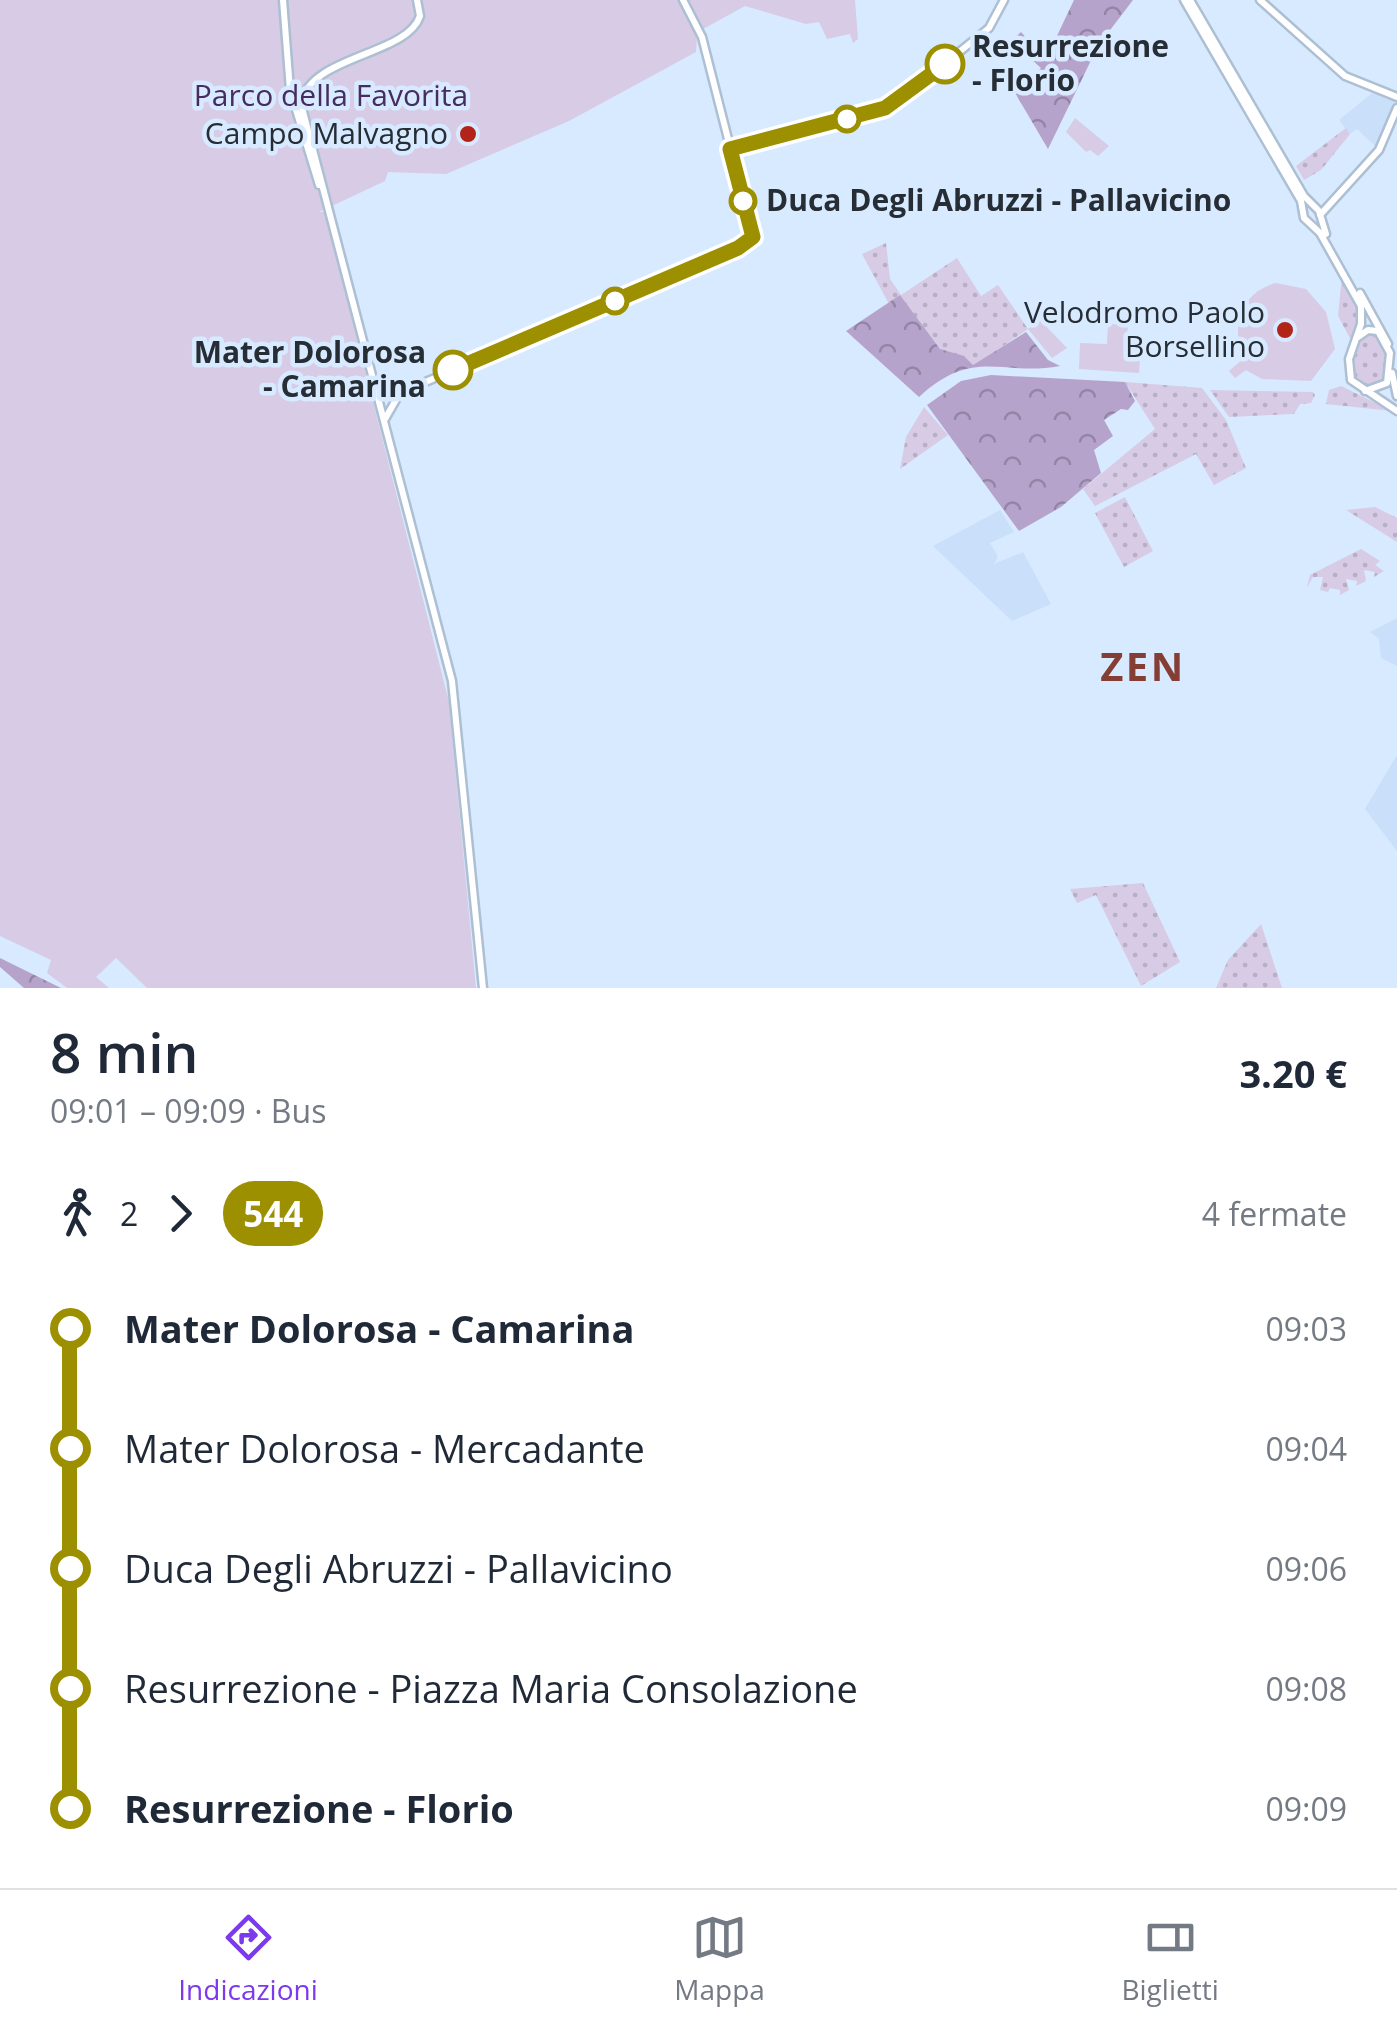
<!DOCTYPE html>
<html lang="it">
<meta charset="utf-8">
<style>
body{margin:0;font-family:"Open Sans",sans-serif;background:#f2f2f3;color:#1f2937;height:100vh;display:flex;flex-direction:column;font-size:38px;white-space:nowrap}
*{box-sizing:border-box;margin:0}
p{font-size:32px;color:#747a83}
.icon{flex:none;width:55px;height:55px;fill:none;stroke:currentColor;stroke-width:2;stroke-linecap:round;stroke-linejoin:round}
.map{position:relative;height:988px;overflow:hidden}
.panel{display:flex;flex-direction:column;background:#fff;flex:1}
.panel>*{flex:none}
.badge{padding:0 20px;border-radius:32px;font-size:35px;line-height:65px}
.map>.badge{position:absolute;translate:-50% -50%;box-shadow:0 0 0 5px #fff}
.legs{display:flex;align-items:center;gap:15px;height:110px;padding:0 50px;font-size:32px}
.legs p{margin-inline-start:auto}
.head{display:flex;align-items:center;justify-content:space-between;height:170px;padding:0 50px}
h1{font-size:55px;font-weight:600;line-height:75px}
ul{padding:0 50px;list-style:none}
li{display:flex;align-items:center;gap:35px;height:120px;font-size:38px}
li i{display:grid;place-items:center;width:15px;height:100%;margin:0 12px;background:currentColor}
li i::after{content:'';width:25px;height:25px;margin:-12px;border:8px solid;border-radius:50%;background:#fff}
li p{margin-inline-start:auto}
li:first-child i{background:linear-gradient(#0000 50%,currentColor 0)}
li:last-child i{background:linear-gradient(currentColor 50%,#0000 0)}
.tabs{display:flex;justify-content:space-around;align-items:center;height:140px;border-top:2px solid #e0e1e3;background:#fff;font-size:28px;color:#747a83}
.tabs a{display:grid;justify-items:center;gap:5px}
.tabs .selected{color:#7c3aed}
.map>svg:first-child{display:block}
</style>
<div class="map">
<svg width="1397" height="988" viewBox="0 0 1397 988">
<defs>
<pattern id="grass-dots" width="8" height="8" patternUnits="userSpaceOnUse" patternTransform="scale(2.5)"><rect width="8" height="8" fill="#d7cbe5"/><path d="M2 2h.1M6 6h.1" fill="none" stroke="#b8afc5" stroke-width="1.8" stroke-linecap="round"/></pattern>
<pattern id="forest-crowns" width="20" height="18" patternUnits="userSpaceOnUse" patternTransform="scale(2.5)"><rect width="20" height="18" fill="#b6a3cb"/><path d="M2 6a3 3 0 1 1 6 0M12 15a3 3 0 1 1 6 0" fill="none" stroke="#9485a6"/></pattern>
</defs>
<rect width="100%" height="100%" fill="#d8eaff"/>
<path fill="#c9dffa" d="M1372 93 1396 101 1375 146 1357 129 1350 134 1339 120Z
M1000 510 1014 532 990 543 998 557 994 564 1023 552 1051 604 1012 621 933 546Z
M1397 618V666L1381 658 1379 639 1370 632Z
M1397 755V851L1365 809Z"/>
<path fill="url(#grass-dots)" d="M1346 128 1350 134 1321 170 1304 180 1296 166Z
M886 243 890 279 901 295 957 258 981 296 998 285 1028 329 974 366 940 349 900 296 889 304 862 254Z
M1342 275C1355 299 1365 315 1351 340L1338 316Z
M1368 334 1378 337 1385 352 1384 378 1369 387 1356 380C1351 364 1353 344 1368 334Z
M1125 382 1202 388 1226 420 1246 468 1214 485 1196 454 1095 506 1083 489 1155 429Z
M1341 386 1392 411 1326 404 1329 390Z
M1210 390 1313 392 1315 395 1311 403 1300 404 1294 414 1229 417Z
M924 407 948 435 900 469 906 437Z
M1125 497 1153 551 1124 567 1095 513Z
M1375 507 1397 518V542L1346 510Z
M1361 549 1380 561 1375 565 1384 571 1374 577 1375 572 1364 570 1366 581 1356 586 1357 581 1346 579 1349 590 1340 595V590L1330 588 1328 592 1320 590 1323 577H1313L1307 587 1310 575Z
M1143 883 1180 962 1141 986 1096 895 1077 903 1070 889Z
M1261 924 1282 988H1216L1228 960Z"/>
<path fill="url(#forest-crowns)" d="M1074 0H1133L1098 46 1048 149 1014 91 1041 68 1011 41 1021 32 1046 59Z
M900 295 940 349 964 356 973 365 1026 332 1048 360 1060 366C1002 377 974 346 919 397L846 331Z
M991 375 1125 382 1135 401 1128 410 1121 409 1104 420 1113 436 1094 450 1101 473 1061 507 1019 531 927 405 961 381Z
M0 958 61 988H24L0 967Z"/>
<path fill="#d7cbe5" d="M0 0H679L697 36 696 52 569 121 446 174 388 172 385 181 319 212H325L449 702 476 988H147L116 958 96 977 109 988H67L47 973 51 960 0 936Z
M687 0H855L858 39 853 43 850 34 827 39 819 22 806 24 745 6 703 29Z
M1075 118 1109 146 1098 156 1090 150 1086 152 1066 132Z
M1276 283 1306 289 1326 312 1335 349 1311 381 1262 379 1246 370 1235 378 1229 371 1243 359C1231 328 1240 292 1276 283Z
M1040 320 1067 348 1052 358 1028 329Z
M1108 324 1128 325 1126 346 1141 347 1139 373 1079 369 1080 343 1107 344Z"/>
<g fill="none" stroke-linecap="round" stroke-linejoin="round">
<g stroke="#adbfd2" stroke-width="11">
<path id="minor" d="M283 0 290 90 319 185
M417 0 420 16C407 56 309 55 301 104L452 681 483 988
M1184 0 1301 201 1304 218 1320 233 1361 306V324L1349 359 1351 380 1397 411
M1190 0 1304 196 1319 211 1326 234
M1260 0 1345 76 1397 97
M730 149 892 106 989 28 1004 0
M1320 215 1379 150 1397 108
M1360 293 1388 344
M1358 337 1368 330 1378 331 1390 353 1387 383 1365 391
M1392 373 1397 396
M385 419 397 398 409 389 700 265 753 237 702 37 683 0"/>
</g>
<use href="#minor" stroke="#fff" stroke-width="6"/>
</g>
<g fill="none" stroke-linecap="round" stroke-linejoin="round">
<g stroke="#fff" stroke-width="22">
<path id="line-1" d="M453 370 738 248 753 237 730 149 885 108 945 64"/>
</g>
<use href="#line-1" stroke="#9c8f00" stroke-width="15"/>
</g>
<g fill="#fff" stroke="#9c8f00" stroke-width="5">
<circle cx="945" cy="64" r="18"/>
<circle cx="847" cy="119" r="12"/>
<circle cx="743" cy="201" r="12"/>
<circle cx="615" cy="301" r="12"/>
<circle cx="453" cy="370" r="18"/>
</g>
<g fill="#b22318" stroke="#d8eaff" stroke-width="4">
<circle cx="468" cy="134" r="10"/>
<circle cx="1285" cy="330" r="10"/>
</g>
<g text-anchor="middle" stroke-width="9" stroke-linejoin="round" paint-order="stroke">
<g font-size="30" font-weight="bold" fill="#262d35" stroke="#d8eaff" text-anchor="start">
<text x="972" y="57">Resurrezione<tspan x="972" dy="34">- Florio</tspan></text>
<text x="766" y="211">Duca Degli Abruzzi - Pallavicino</text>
<text x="426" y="363" text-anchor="end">Mater Dolorosa<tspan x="426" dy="34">- Camarina</tspan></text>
</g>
<g font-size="30" fill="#472c5f" stroke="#d8eaff">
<text x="331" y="106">Parco della Favorita</text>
</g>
<g font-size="30" fill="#262d35" stroke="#d8eaff" text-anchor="end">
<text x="448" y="144">Campo Malvagno</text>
<text x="1265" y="323">Velodromo Paolo<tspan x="1265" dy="34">Borsellino</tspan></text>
</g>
<g font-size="40" font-weight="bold" letter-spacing="2.5" fill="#853e34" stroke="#d8eaff">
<text x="1143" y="681">ZEN</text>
</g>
</g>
</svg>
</div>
<section class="panel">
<div class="head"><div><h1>8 min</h1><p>09:01 – 09:09 · Bus</p></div><b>3.20 €</b></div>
<div class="legs"><svg class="icon" aria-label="walk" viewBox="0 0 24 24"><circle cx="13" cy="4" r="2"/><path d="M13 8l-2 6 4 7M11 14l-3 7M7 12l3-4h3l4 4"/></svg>2<svg class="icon" aria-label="forward" viewBox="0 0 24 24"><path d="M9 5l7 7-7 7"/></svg><b class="badge" style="background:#9c8f00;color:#fff">544</b><p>4 fermate</p></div>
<ul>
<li><i style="color:#9c8f00"></i><b>Mater Dolorosa - Camarina</b><p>09:03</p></li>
<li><i style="color:#9c8f00"></i><span>Mater Dolorosa - Mercadante</span><p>09:04</p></li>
<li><i style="color:#9c8f00"></i><span>Duca Degli Abruzzi - Pallavicino</span><p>09:06</p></li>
<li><i style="color:#9c8f00"></i><span>Resurrezione - Piazza Maria Consolazione</span><p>09:08</p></li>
<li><i style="color:#9c8f00"></i><b>Resurrezione - Florio</b><p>09:09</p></li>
</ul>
</section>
<nav class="tabs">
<a class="selected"><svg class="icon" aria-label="directions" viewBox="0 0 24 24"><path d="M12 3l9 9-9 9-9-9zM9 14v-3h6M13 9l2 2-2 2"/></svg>Indicazioni</a>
<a><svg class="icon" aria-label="map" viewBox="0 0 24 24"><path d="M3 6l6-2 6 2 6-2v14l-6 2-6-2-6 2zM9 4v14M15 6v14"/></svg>Mappa</a>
<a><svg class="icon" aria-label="tickets" viewBox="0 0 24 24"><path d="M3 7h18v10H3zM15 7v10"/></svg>Biglietti</a>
</nav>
